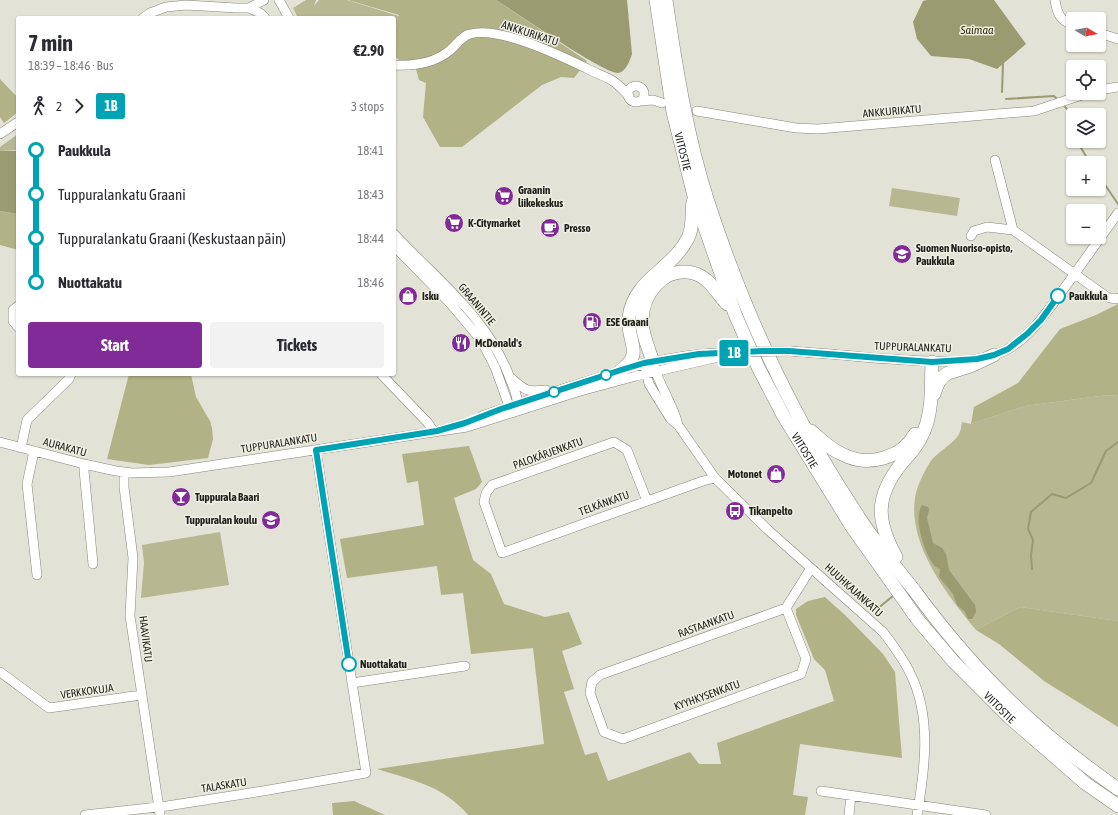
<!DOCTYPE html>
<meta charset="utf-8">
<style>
body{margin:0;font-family:"Asap Condensed",sans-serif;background:#f2f2f3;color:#2b2b33;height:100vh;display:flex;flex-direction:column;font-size:15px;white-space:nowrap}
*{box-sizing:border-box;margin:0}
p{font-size:13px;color:#7c7c81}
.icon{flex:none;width:22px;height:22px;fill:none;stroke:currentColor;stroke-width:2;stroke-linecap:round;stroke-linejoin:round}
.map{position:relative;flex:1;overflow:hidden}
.drawer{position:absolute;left:16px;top:16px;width:380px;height:360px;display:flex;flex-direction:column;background:#fff;border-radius:4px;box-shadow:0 1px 3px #0004}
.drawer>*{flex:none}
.badge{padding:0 8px;border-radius:3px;font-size:14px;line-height:26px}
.needle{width:26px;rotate:100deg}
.tools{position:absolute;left:1066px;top:12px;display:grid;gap:8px}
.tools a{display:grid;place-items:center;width:40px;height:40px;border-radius:4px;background:#fff;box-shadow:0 1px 3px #0004;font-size:20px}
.map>.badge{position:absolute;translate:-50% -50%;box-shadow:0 0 0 2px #fff}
.legs{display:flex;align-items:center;gap:6px;height:44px;padding:0 12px;font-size:13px}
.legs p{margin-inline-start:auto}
.overview{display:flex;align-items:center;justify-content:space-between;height:68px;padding:0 12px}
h1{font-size:22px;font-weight:700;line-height:30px}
.cta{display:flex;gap:8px;margin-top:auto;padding:8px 12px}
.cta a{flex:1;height:46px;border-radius:4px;background:#812b99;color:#fff;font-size:16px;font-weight:700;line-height:46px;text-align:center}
.cta a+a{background:#f2f2f3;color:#2b2b33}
ul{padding:0 12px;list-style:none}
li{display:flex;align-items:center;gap:14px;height:44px;font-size:15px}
li i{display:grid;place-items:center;width:6px;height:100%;margin:0 5px;background:currentColor}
li i::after{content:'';width:10px;height:10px;margin:-5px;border:3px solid;border-radius:50%;background:#fff}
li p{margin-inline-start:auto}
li:first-child i{background:linear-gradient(#0000 50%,currentColor 0)}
li:last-child i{background:linear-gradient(currentColor 50%,#0000 0)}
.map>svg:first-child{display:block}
</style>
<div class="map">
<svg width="1118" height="815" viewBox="0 0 1118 815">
<rect width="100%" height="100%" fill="#e2e2d6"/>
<path fill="#b7b792" d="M306 0H316L314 6 319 0H347L399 16 394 35V18H298L293 8Z
M18 134V150L0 151V147Z
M892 188 960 198 957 216 889 206Z
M1118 395V621L1020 607 976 630C947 595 908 545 915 498 917 486 923 474 929 464 935 453 954 444 959 434 961 431 961 426 962 422L971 424 1025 406 1100 396Z
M220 532 229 585 141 598 144 563 142 545Z"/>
<path fill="#b2b287" d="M348 0H496L587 61 574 78 561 77 542 85 462 147H440L423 117 426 83 419 80 414 62 399 60 394 55V36L399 15Z
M0 79 18 98V112L4 123 0 117Z
M0 211 18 214V250L0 245Z
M1118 304V395L1100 396 1025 406 971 424 974 407 1018 383 1060 329 1096 315Z
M129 374H191L196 397 210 421 212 428 213 439 208 458 149 465 107 459Z
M469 446 482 482 476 489 454 498 473 560 491 574 504 604 545 617 569 612 582 644 562 651 574 689 564 692 585 755 597 752 608 781 690 752 699 764H721L717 743 834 701 825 670 814 659 796 615V609L808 601 825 597 846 616 883 654 895 672 902 758 800 744 793 795 808 797 805 815H468C444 786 412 780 377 769L544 744 533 648 471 654 463 593 441 595 437 566 347 578 340 539 424 525 418 481 407 483 402 454Z
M1020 607 1118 621V727L1044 681 999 644 976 630Z
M354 801 385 815H333L332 803Z"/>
<path fill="#9b9b71" d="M496 0H627L632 54C630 60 626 72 618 73 604 74 514 11 496 0Z
M927 0H994L1026 44 997 69 969 59 931 56 917 39 913 22 923 1Z
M0 151H18V214L0 211Z
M922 505 928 507 929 510 927 518 933 543 942 548 946 554 949 570 975 605 976 612 972 619H968L965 612 957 605 953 594 939 577 940 569C937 568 934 566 933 564 924 551 913 519 922 505Z"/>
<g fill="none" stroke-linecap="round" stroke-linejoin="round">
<path stroke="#9b9b71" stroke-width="2" d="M1002 92 1003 64
M1006 99 1054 96 1057 99
M1065 107 1068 110 1069 114
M1070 122 1073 134
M1077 141 1090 163
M1099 176 1118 204
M1032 569 1031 555 1033 540 1028 529 1031 512 1052 494 1066 498 1091 483 1106 451 1118 442
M877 609 893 596"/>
<g stroke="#86867b" stroke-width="10">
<path id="minor" d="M279 0 289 18
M1055 0C1057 13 1060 21 1073 25
M249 8 264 0
M143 18 150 13 166 7 186 5 236 8H249L260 13 265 18
M1099 33 1118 39
M394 65C413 66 433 64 449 51 456 46 461 36 470 34 499 26 559 55 586 68 595 73 605 76 613 81 619 85 624 91 629 96
M628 94a8 8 0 1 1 16 0a8 8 0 1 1-16 0Z
M1099 90 1118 87
M640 101 653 100 662 103
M697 111 796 128 818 129 1034 111 1088 93
M0 134 18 122
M995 160 1013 230 1107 297 1114 299 1118 298
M394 234C438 281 489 318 511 381 514 389 519 399 517 408
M971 236 974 231 987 227 1013 230
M394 246 450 303 481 340 495 367 509 406 514 410
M18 306 13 310V321L18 327
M789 351C817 353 845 355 873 358 910 360 975 368 1008 349 1029 337 1044 316 1058 297 1078 269 1098 241 1118 213
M644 363 649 384 670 418 678 425 715 478 767 529 883 632C893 645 903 658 910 673 932 716 925 769 917 815
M654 366C660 387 673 404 678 425
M381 374 428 423 434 432
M511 378C526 391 526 392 546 390
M482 416C512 405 542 396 572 386 619 371 666 355 716 353
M0 442 84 464 116 471 132 473 169 472 467 427 577 392 636 376 736 353
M21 448 27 420 69 379 71 374
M34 451 27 484 37 575
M84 464V470L93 564
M124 472V487L133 558 130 616 160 815
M647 501 627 450 614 442 492 485 486 493 484 502 502 553 703 481 715 478
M786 608 806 659 801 674 623 739 604 732 590 693 592 682 600 675 786 608 811 568
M0 672 49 708 141 695
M352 683 465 666
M821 791 986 815
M85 815 167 806 263 791 366 773 316 450
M849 815 851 796"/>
</g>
<g stroke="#86867b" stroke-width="14">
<g id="highway">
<path id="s1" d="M656 0 673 112 694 196 735 314 758 367 783 415 852 527 918 620 953 661 1009 717 1085 783 1118 806"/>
<path d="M666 0C676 68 687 137 708 202 744 313 795 422 860 519 876 544 896 567 914 590 939 624 966 657 996 687 1033 725 1075 759 1118 789"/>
<path d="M653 362C649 349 642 335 642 321 642 294 664 266 693 273 709 277 717 293 727 304"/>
<path d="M621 370C645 354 626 340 629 317 634 279 673 269 688 238 694 226 691 214 693 202"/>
<path d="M934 394C937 385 939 378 948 373L973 365 994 355"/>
<path d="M811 431C821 440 831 450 844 455 868 467 902 458 915 434"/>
<path d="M896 557C876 520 875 497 901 464 910 454 919 444 924 431 933 410 931 384 932 362"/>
</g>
</g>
<use href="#minor" stroke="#fff" stroke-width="9"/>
<use href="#highway" stroke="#fff" stroke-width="13"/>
<g stroke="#86867b" stroke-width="10" stroke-linecap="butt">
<path id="minor-bridge" d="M740 352 789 351"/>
</g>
<use href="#minor-bridge" stroke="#fff" stroke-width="9"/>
</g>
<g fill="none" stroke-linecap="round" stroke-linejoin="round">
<g stroke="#fff" stroke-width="9">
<path id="line-1" d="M349 664 316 450 437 431 465 423 501 409 621 370 644 363 699 354 763 351H789L932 362 977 359 994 355 1008 349 1027 334 1041 320 1058 296"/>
</g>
<use href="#line-1" stroke="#00a3b4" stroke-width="6"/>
</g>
<defs>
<g id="supermarket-disc" transform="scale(1)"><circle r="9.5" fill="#812b99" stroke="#efefe3"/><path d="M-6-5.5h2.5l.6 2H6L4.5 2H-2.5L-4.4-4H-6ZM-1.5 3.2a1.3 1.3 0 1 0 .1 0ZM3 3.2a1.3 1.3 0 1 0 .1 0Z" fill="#fff"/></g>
<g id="cafe-disc" transform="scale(1)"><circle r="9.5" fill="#812b99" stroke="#efefe3"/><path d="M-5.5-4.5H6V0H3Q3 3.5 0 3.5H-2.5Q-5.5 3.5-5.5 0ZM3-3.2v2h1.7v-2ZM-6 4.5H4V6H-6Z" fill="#fff"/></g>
<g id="school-disc" transform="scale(1)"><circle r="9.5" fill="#812b99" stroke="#efefe3"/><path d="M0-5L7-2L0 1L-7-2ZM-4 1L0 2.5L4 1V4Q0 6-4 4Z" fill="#fff"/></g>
<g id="shop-disc" transform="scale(1)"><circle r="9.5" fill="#812b99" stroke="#efefe3"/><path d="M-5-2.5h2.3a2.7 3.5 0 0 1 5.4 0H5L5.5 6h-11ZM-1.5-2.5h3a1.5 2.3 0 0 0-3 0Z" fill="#fff"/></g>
<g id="fuel-disc" transform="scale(1)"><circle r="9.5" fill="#812b99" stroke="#efefe3"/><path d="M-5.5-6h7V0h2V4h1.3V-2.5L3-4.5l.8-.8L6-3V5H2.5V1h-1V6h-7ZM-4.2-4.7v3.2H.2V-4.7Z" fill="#fff"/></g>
<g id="restaurant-disc" transform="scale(1)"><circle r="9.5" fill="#812b99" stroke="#efefe3"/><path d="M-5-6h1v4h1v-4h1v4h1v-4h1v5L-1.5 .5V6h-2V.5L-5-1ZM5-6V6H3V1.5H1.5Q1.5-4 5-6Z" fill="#fff"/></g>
<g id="bar-disc" transform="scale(1)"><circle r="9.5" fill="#812b99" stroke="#efefe3"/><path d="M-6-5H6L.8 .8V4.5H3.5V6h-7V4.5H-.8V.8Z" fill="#fff"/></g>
<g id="bus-disc" transform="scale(1)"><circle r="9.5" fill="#812b99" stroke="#efefe3"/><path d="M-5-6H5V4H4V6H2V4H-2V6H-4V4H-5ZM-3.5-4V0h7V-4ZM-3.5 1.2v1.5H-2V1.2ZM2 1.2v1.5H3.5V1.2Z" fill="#fff"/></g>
</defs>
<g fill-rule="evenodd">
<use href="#supermarket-disc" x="504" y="196"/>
<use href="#supermarket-disc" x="454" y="223"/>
<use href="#cafe-disc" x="550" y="228"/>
<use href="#school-disc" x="902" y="254"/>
<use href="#shop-disc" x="408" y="296"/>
<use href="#fuel-disc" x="592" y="322"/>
<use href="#restaurant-disc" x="461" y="343"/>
<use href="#shop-disc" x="776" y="474"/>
<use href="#bar-disc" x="181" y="497"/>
<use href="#bus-disc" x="735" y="511"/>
<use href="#school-disc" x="271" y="520"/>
</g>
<g fill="#fff" stroke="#00a3b4" stroke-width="2">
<circle cx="1058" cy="296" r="7"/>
<circle cx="606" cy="375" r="5"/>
<circle cx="554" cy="392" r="5"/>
<circle cx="349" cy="664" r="7"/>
</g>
<g text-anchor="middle" stroke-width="3" stroke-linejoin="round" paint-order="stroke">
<g font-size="11" fill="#1f1f1b" stroke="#efefe3">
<text transform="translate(530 33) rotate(18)" y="4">ANKKURIKATU</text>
<text transform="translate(892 111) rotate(-5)" y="4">ANKKURIKATU</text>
<text dy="4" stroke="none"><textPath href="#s1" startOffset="154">VIITOSTIE</textPath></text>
<text transform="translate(477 304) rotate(50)" y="4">GRAANINTIE</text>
<text transform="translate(913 347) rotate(2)" y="4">TUPPURALANKATU</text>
<text transform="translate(279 443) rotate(-9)" y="4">TUPPURALANKATU</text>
<text transform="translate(65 447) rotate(15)" y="4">AURAKATU</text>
<text dy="4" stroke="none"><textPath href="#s1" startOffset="478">VIITOSTIE</textPath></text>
<text transform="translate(548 453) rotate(-20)" y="4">PALOKÄRJENKATU</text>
<text transform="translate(604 503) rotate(-20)" y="4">TELKÄNKATU</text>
<text transform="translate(854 590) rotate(42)" y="4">HUUHKAJANKATU</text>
<text transform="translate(706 624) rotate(-20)" y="4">RASTAANKATU</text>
<text transform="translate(146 639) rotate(83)" y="4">HAAVIKATU</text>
<text transform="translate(87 691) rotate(-8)" y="4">VERKKOKUJA</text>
<text transform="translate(707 695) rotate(-20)" y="4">KYYHKYSENKATU</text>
<text dy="4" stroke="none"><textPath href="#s1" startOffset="802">VIITOSTIE</textPath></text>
<text transform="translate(224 785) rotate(-9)" y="4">TALASKATU</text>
</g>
<g font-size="11" font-weight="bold" fill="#1f1f1b" stroke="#efefe3" text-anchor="start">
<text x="518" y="194">Graanin<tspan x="518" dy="13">liikekeskus</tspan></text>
<text x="468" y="227">K-Citymarket</text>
<text x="564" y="232">Presso</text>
<text x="916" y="252">Suomen Nuoriso-opisto,<tspan x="916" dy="13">Paukkula</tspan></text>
<text x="422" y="300">Isku</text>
<text x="606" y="326">ESE Graani</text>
<text x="475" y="347">McDonald's</text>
<text x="762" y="478" text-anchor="end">Motonet</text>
<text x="195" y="501">Tuppurala Baari</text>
<text x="749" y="515">Tikanpelto</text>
<text x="257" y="524" text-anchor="end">Tuppuralan koulu</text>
</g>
<g font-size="11" font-weight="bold" fill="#1f1f1b" stroke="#efefe3" text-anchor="start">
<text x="1069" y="300">Paukkula</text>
<text x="360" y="668">Nuottakatu</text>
</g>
<g font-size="12" font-style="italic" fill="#343310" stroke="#efefe3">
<text x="977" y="34">Saimaa</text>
</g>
</g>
</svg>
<div class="tools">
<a><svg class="needle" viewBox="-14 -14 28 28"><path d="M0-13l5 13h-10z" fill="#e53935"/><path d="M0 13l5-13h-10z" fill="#7c7c81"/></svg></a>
<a><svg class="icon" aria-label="locate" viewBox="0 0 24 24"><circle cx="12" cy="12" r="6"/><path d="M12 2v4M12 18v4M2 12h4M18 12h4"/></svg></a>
<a><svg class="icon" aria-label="layers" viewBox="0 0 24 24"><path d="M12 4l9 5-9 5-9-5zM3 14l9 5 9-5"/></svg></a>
<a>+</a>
<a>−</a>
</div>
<b class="badge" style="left:734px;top:353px;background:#00a3b4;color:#fff">1B</b>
<section class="drawer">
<div class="overview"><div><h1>7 min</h1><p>18:39 – 18:46 · Bus</p></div><b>€2.90</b></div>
<div class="legs"><svg class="icon" aria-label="walk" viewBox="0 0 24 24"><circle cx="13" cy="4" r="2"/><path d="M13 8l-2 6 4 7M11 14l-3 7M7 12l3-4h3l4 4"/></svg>2<svg class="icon" aria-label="forward" viewBox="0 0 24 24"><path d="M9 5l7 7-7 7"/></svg><b class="badge" style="background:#00a3b4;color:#fff">1B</b><p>3 stops</p></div>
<ul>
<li><i style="color:#00a3b4"></i><b>Paukkula</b><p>18:41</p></li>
<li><i style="color:#00a3b4"></i><span>Tuppuralankatu Graani</span><p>18:43</p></li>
<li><i style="color:#00a3b4"></i><span>Tuppuralankatu Graani (Keskustaan päin)</span><p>18:44</p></li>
<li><i style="color:#00a3b4"></i><b>Nuottakatu</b><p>18:46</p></li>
</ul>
<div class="cta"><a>Start</a><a>Tickets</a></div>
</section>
</div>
